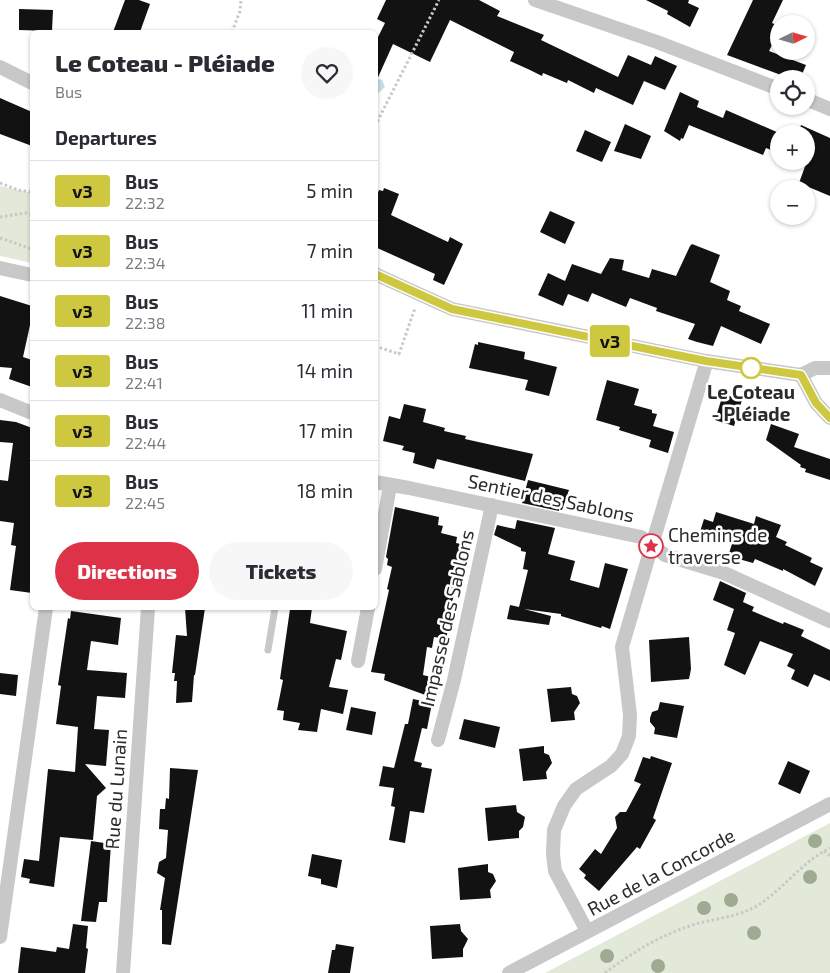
<!DOCTYPE html>
<meta charset="utf-8">
<style>
body{margin:0;font-family:"Exo 2",sans-serif;background:#f7f7f7;color:#2b2b33;height:100vh;display:flex;flex-direction:column;font-size:19px;white-space:nowrap}
*{box-sizing:border-box;margin:0}
p{font-size:16px;color:#7c7c81}
.icon{flex:none;width:28px;height:28px;fill:none;stroke:currentColor;stroke-width:2;stroke-linecap:round;stroke-linejoin:round}
.map{position:relative;flex:1;overflow:hidden}
.details{position:absolute;left:30px;top:30px;width:348px;height:580px;display:flex;flex-direction:column;background:#fff;border-radius:8px;box-shadow:0 1px 4px #0004}
.details>*{flex:none}
.badge{padding:0 10px;border-radius:4px;font-size:18px;line-height:32px}
.needle{width:32px;rotate:85deg}
.controls{position:absolute;left:770px;top:15px;display:grid;gap:10px}
.controls a{display:grid;place-items:center;width:45px;height:45px;border-radius:50%;background:#fff;box-shadow:0 1px 4px #0004;font-size:25px}
.map>.badge{position:absolute;translate:-50% -50%;box-shadow:0 0 0 2px #fff}
h2{padding:0 25px;font-size:19px;line-height:45px}
.round{display:grid;place-items:center;flex:none;width:52px;height:52px;border-radius:26px;background:#f7f7f7}
.summary{display:flex;align-items:center;justify-content:space-between;height:85px;padding:0 25px}
h1{font-size:24px;font-weight:800;line-height:38px}
.primary-button{display:flex;gap:10px;margin-top:auto;padding:10px 25px}
.primary-button a{flex:1;height:58px;border-radius:30px;background:#de3249;color:#fff;font-size:20px;font-weight:800;line-height:58px;text-align:center}
.primary-button a+a{background:#f7f7f7;color:#2b2b33}
ul{padding:0;list-style:none}
li{display:flex;align-items:center;gap:15px;height:60px;padding:0 25px;border-top:1px solid #e1e1e2}
li div{flex:1}
li b{display:block;font-size:19px}
li em{font-style:normal}
li .badge{min-width:55px;font-weight:700;text-align:center}
.map>svg:first-child{display:block}
</style>
<div class="map">
<svg width="830" height="973" viewBox="0 0 830 973">
<rect width="100%" height="100%" fill="#fff"/>
<path fill="#e2e9d9" d="M0 186 32 193V263L0 256Z
M830 823V973H545Z"/>
<path fill="#c5dde9" d="M378 79 382 80 385 87 375 96V80Z"/>
<path fill="#121212" d="M125 0H139L150 4 140 32H113Z
M386 0H479L500 11 497 16 544 35 541 40 618 77 628 55 651 65 655 56 677 66 665 90 644 81 633 105 596 88 594 93 568 80 567 83 543 73 542 76 530 70 510 61 514 52 450 20 430 62 393 44 375 84V43L385 23 377 19Z
M646 0H689L688 3 699 8 690 27 667 14 668 11Z
M753 0H783L772 23 779 26V31L769 51 806 65 800 79H792L727 55Z
M19 9 53 10 52 31 19 30Z
M680 92 699 101 697 107 723 118 726 110 779 133V153L766 148 763 155 689 125 683 139 681 138 680 141 664 131Z
M0 98 32 112V146L0 134Z
M625 124 651 136 641 159 614 151Z
M801 125 830 138V196L799 183 811 150 806 148V134H797Z
M585 130 611 142 602 162 576 151Z
M384 188 399 194 391 215 448 242 450 237 463 244 444 285 433 280 435 274 375 247V226L377 222 375 221V200L379 190 383 191Z
M550 211 575 222 565 244 540 232Z
M692 244 720 255 710 282 730 291 727 300 741 306 739 311 770 324 761 344 721 326 713 346 697 342 688 339 695 324 656 311 657 308 630 298 626 307 592 293 588 302 568 294 563 306 538 295 548 273 565 281 572 264 601 274 610 258 624 260 622 270 649 278 652 269 676 276 690 246Z
M0 296 32 306V316L23 357 32 360V387L9 379 12 368 0 367Z
M478 342 525 352 524 359 557 367 549 396 525 390 528 380 469 368 475 344 478 345Z
M607 380 639 389 634 405 652 410V413L657 414 653 426 674 432 668 453 649 447 651 440 619 430 620 427 596 420Z
M723 394 742 400 734 426 715 420Z
M404 404 426 409 423 422 445 428 444 431 466 436 465 439 533 454 525 481 437 459 434 469 413 463 415 453 402 450 404 446 383 441 389 416 400 419Z
M0 420 16 422 32 428V593L10 590 16 546 11 545 14 523 0 521V480L8 481 13 443 0 442Z
M771 424 799 434 794 447 830 459V480L805 472 806 469 800 467 801 465 766 440Z
M528 480 569 490 562 510 559 509V511L522 503Z
M395 507 439 517 438 525 443 526 441 533 457 537 456 543 461 544 459 559 463 560 459 580 449 611 452 612 446 639 434 637 432 648 427 647 423 675 431 677 428 696 384 680 385 674 371 672 389 590 387 589 392 567 387 565 388 559 386 557Z
M716 512 754 524 756 516 781 525 776 537 787 542 785 545 812 558 810 562 823 568 815 586 783 569V571L755 559 753 563 728 556 732 544 699 535 704 519 713 522Z
M517 520 555 528 548 554 575 561 570 580 599 588 605 563 628 569 610 629 602 626 601 628 561 616V614L524 609 551 616 549 625 507 619 510 605 519 607 528 570 523 569 526 552 521 551V548L494 535 497 525 515 529Z
M720 581 746 593 743 602 754 607 752 611 783 624 784 622 804 630 801 636 830 650V681L814 674 808 687 791 679 795 670 787 666 793 654 760 641 745 675 724 665 735 633 727 630 734 609 713 600Z
M185 608H205L195 675H194L192 702 176 703 177 681H174L175 673H172L176 635 187 636Z
M294 608H312L310 623 347 631 341 660 336 659 329 687 348 690 343 714 321 709 317 732 298 730 300 723 283 720 284 711 277 710 283 680 280 679 290 609 294 610Z
M71 611 121 618 118 645 91 641 87 670 127 673 125 698 97 696 94 729 109 730 106 766 85 764 106 788 97 796 93 840 60 837 54 887 29 883 30 879 21 877 24 859 39 861 48 769 75 772 78 727 56 724 61 686 58 685 68 618 70 619Z
M689 637 691 669 689 679 651 682 649 640Z
M0 673 18 675 16 696 0 694Z
M571 687 572 694 577 696 580 703 574 712 575 720 551 722 547 689Z
M413 699 432 703 427 729 422 728 414 761 422 763 421 767 432 769 424 813 410 811 405 843 389 840 395 807 391 806 394 788 379 786 383 766 394 768 405 724H408Z
M660 702 684 706 677 738 654 734 655 728 650 722V718L652 712 658 710Z
M351 707 376 712 372 735 346 730Z
M464 719 500 727 495 748 459 739Z
M544 746V753L549 755 552 763 546 772 547 779 523 781 519 749Z
M651 756 672 763 653 818 656 820 640 849 637 847 599 891 584 878 586 875 579 869 595 849 601 854 617 828 615 817 620 812H626L641 784 634 781 643 757 650 759Z
M788 761 810 771 800 794 778 784Z
M170 768 198 770 171 945 162 944V910H160L165 878 157 873 159 862 166 858 168 830 159 829 160 809H165L166 798 169 799Z
M516 805 517 812 525 817 523 827 519 831V838L488 841 485 808Z
M91 841 111 844 107 902H99L96 922 81 921Z
M312 854 342 860 337 888 321 884V879L308 876Z
M488 864V872L493 874 496 881 490 890 491 898 460 900 458 868Z
M73 924 88 926 86 948 88 949 85 973H18L21 947 56 952 57 947 69 949Z
M460 924 461 931 468 939 463 949V957L432 959 430 926Z
M336 944 354 947 350 973H328L332 950H335Z"/>
<g fill="none" stroke-linecap="round" stroke-linejoin="round">
<path stroke="#c8c8c8" stroke-width="3" stroke-dasharray="2.5 2.5" stroke-linecap="butt" d="M232 32 240 11 241 0
M375 126 439 0
M0 183 18 190 32 192
M0 217 25 213 32 214
M0 238 32 249
M375 346 399 354 415 308
M824 851 830 856
M605 973C633 952 662 934 696 924 713 919 735 917 751 909 781 894 798 864 830 848"/>
<path stroke="#c8c8c8" stroke-width="7" d="M268 650 275 608"/>
<path stroke="#c8c8c8" stroke-width="14" d="M535 0 657 42 779 89
M0 67 32 83
M806 99 830 109
M0 268 32 275
M375 274 452 309 706 361 801 375
M801 375 816 403 830 418
M801 375 815 368H830
M0 400 32 413
M375 482 409 488 641 537 652 545 705 367
M375 569 390 486
M358 661 368 608
M438 740 454 680 492 505
M587 931 555 871 553 854 554 830 564 806 576 789 611 766 622 754 629 736 630 715 622 647 652 545 665 555 724 573 830 621
M0 937 46 608
M123 973 148 608
M509 973 830 804"/>
</g>
<g fill="#9faa93">
<circle cx="815" cy="841" r="7"/>
<circle cx="810" cy="877" r="7"/>
<circle cx="731" cy="900" r="7"/>
<circle cx="704" cy="908" r="7"/>
<circle cx="754" cy="933" r="7"/>
<circle cx="607" cy="956" r="7"/>
<circle cx="658" cy="966" r="7"/>
</g>
<g fill="none" stroke-linecap="round" stroke-linejoin="round">
<g stroke="#fff" stroke-width="11">
<path id="line" d="M375 274 452 309 706 361 801 375 816 403 830 418"/>
</g>
<use href="#line" stroke="#cdc83f" stroke-width="8"/>
</g>
<defs>
<g id="sight-ring" transform="scale(1.25)"><circle r="9.5" fill="#fff" stroke="#de3249" stroke-width="1.5"/><path d="M0-6L1.8-2.2L6-1.7L2.9 1.2L3.7 5.4L0 3.3L-3.7 5.4L-2.9 1.2L-6-1.7L-1.8-2.2Z" fill="#de3249"/></g>
</defs>
<g fill-rule="evenodd">
<use href="#sight-ring" x="651" y="546"/>
</g>
<circle fill="#fff" stroke="#cdc83f" stroke-width="2.5" cx="751" cy="368" r="10"/>
<g text-anchor="middle" stroke-width="5" stroke-linejoin="round" paint-order="stroke">
<g font-size="19" font-weight="bold" fill="#2b2b2b" stroke="#fff">
<text x="751" y="399">Le Coteau<tspan x="751" dy="22">- Pléiade</tspan></text>
</g>
<g font-size="19" fill="#2b2b2b" stroke="#fff">
<text transform="translate(551 498) rotate(12)" y="7">Sentier des Sablons</text>
<text transform="translate(447 618) rotate(-77)" y="7">Impasse des Sablons</text>
<text transform="translate(116 789) rotate(-86)" y="7">Rue du Lunain</text>
<text transform="translate(661 872) rotate(-28)" y="7">Rue de la Concorde</text>
</g>
<g font-size="19" fill="#2b2b2b" stroke="#fff" text-anchor="start">
<text x="668" y="542">Chemins de<tspan x="668" dy="22">traverse</tspan></text>
</g>
</g>
</svg>
<div class="controls">
<a><svg class="needle" viewBox="-14 -14 28 28"><path d="M0-13l5 13h-10z" fill="#e53935"/><path d="M0 13l5-13h-10z" fill="#7c7c81"/></svg></a>
<a><svg class="icon" aria-label="locate" viewBox="0 0 24 24"><circle cx="12" cy="12" r="6"/><path d="M12 2v4M12 18v4M2 12h4M18 12h4"/></svg></a>
<a>+</a>
<a>−</a>
</div>
<b class="badge" style="left:610px;top:341px;background:#cdc83f;color:#111">v3</b>
<section class="details">
<div class="summary"><div><h1>Le Coteau - Pléiade</h1><p>Bus</p></div><a class="round"><svg class="icon" aria-label="heart" viewBox="0 0 24 24"><path d="M12 20l-8-8c-3-5 5-10 8-4 3-6 11-1 8 4z"/></svg></a></div>
<h2>Departures</h2>
<ul>
<li><span class="badge" style="background:#cdc83f;color:#111">v3</span><div><b>Bus</b><p>22:32</p></div><em>5 min</em></li>
<li><span class="badge" style="background:#cdc83f;color:#111">v3</span><div><b>Bus</b><p>22:34</p></div><em>7 min</em></li>
<li><span class="badge" style="background:#cdc83f;color:#111">v3</span><div><b>Bus</b><p>22:38</p></div><em>11 min</em></li>
<li><span class="badge" style="background:#cdc83f;color:#111">v3</span><div><b>Bus</b><p>22:41</p></div><em>14 min</em></li>
<li><span class="badge" style="background:#cdc83f;color:#111">v3</span><div><b>Bus</b><p>22:44</p></div><em>17 min</em></li>
<li><span class="badge" style="background:#cdc83f;color:#111">v3</span><div><b>Bus</b><p>22:45</p></div><em>18 min</em></li>
</ul>
<div class="primary-button"><a>Directions</a><a>Tickets</a></div>
</section>
</div>
